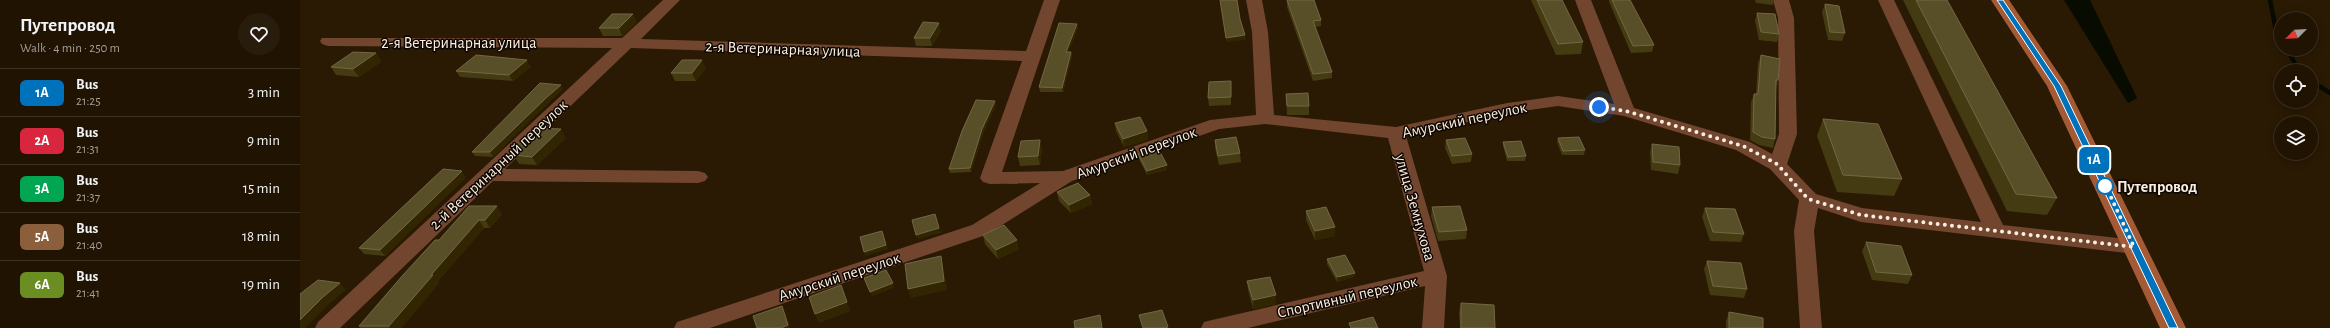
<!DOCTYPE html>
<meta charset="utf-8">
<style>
body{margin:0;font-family:"Alegreya Sans",sans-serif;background:#281c0c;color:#f1f3f6;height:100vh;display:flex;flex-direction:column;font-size:15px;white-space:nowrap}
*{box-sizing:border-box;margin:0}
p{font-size:13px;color:#a29e99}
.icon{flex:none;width:22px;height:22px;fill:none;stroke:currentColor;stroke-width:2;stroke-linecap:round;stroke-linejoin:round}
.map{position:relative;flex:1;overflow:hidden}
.sheet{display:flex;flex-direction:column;background:#201302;width:300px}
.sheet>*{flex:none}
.badge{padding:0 8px;border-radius:6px;font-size:14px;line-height:26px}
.needle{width:26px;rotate:246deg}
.fabs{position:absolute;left:1974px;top:12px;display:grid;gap:8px}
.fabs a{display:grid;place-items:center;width:44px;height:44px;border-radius:50%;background:#201302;box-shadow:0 2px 10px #0003,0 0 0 1px #3d3224;font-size:20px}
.you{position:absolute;width:20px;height:20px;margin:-10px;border:3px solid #fff;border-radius:50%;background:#1a73e8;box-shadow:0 0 0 6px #1a73e833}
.map>.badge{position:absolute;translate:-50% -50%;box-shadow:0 0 0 2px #fff}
.round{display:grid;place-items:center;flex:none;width:42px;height:42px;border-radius:21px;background:#281c0c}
.overview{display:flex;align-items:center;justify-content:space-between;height:68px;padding:0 20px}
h1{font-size:19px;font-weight:700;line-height:30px}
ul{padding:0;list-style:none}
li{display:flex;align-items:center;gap:12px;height:48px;padding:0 20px;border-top:1px solid #3d3224}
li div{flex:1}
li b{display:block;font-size:15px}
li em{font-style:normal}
li .badge{min-width:44px;font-weight:700;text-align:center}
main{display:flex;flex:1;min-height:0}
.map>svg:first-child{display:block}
</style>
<main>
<section class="sheet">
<div class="overview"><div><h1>Путепровод</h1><p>Walk · 4 min · 250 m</p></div><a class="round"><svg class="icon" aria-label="heart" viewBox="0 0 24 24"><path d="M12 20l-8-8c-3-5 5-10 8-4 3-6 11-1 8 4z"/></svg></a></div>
<ul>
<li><span class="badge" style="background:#0072bc;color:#fff">1А</span><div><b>Bus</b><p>21:25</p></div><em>3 min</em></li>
<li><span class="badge" style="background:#d7263d;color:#fff">2А</span><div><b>Bus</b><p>21:31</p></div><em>9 min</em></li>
<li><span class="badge" style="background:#00a651;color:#fff">3А</span><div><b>Bus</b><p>21:37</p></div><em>15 min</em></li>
<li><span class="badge" style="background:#8b5e3c;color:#fff">5А</span><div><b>Bus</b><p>21:40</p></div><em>18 min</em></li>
<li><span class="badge" style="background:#6b8e23;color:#fff">6А</span><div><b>Bus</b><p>21:41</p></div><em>19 min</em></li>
</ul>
</section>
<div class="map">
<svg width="2030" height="328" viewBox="0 0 2030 328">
<rect width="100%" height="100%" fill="#2a1903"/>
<path fill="#070b00" d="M1764 0H1790L1837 98 1828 103Z"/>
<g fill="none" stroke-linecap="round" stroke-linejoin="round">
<path stroke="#070b00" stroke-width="4.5" d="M1970 0 1976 30 1981 39
M1987 49 1999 71
M2011 81 2030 93"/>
<path fill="#72452f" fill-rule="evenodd" d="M363 0H380L341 39 726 51 744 0H760L702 172 763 171 910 120 956 115 952 32 946 0H962L968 32 974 115 1096 127 1207 103 1258 96 1314 104 1275 0H1291L1334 108 1450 142 1472 154 1479 134 1478 18 1473 0H1489L1494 18 1497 134 1487 164 1516 194 1562 208 1681 222 1578 0H1594L1703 225 1835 240 1842 242 1845 247 1842 252 1835 254 1561 222 1518 208 1514 231 1522 328H1500L1494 231 1499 200 1470 169 1436 150 1324 116 1258 106 1207 113 1106 136 1147 276 1144 328H1122L1125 286 948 328H901L904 322 912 320 1124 271 1088 138 965 124 919 129 772 181 686 235 410 328H374L377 322 672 225 740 183 690 184 683 182 680 178 722 61 331 48 205 169 398 171 405 173 408 177 405 181 398 183 193 181 40 328H15L18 322 312 48 28 46 22 44 20 41 22 38H322Z"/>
<path fill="#a35a35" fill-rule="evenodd" d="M1691 0H1709L1767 86 1886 328H1860L1747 86Z"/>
</g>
<path fill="#453b12" d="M987 0 1021 20V26L1015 27 1032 72V78L1013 81 987 7Z
M1231 0H1262L1283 42 1281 54 1256 55Z
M1309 0H1330L1354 45 1352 52 1331 53 1309 2Z
M1455 0H1474L1473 5 1456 3Z
M1603 0H1647L1757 198 1747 215 1707 211Z
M1525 4 1545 33 1542 41 1528 40 1522 12Z
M1457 13 1479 34 1477 42 1459 40 1455 21Z
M337 22 322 36H303L299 28Z
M778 28 768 52H771L772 56 763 92H740L739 87Z
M641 31 632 46H616L614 38Z
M76 53 81 62 59 77 36 75 31 67Z
M1461 55 1478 80 1476 89 1475 139 1473 148 1459 145 1450 140 1451 102 1454 94H1456L1458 63Z
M231 67 213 81 160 77 156 71Z
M406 68 396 81H375L371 73Z
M263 89 248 103 193 157 175 156 172 152Z
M931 89V105L909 106 908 98Z
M986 94 1009 106V115H987Z
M696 105 683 133 671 172 650 173 649 169Z
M1523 119 1602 179 1594 196 1537 192 1517 136Z
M815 123 847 131 848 140 824 147 816 131Z
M266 138 237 165 219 164 214 155 216 153 214 149Z
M1258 138 1285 150 1284 155H1262L1257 142Z
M915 140 940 153 941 162 919 165 915 148Z
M1146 140 1172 154 1171 162 1152 164 1145 148Z
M1203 142 1226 156 1225 161H1207L1203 146Z
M1352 144 1380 165 1378 174 1351 170 1350 152Z
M742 148 740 165 720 166 718 157Z
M856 153 867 165V170L847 175 839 159 838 154Z
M166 177 85 256 64 254 59 248Z
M757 192 790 195 792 204 771 213 759 201Z
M169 206 202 214 190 228H184L138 281 139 283 101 328H60L59 326 139 240Z
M1132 207 1167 230 1166 239 1138 241 1131 216Z
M1405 208 1444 234 1441 242 1410 241 1402 217Z
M1006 211 1035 227V236L1015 240 1006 220Z
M683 235 719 249 698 259 685 244Z
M1566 242 1612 275 1608 284 1572 280 1562 251Z
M1027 259 1055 273 1054 277 1037 282 1027 264Z
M1407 261 1447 289 1444 298 1410 295 1404 269Z
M947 281 976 304 953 309 948 290Z
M1161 303 1195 328H1160L1159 312Z
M1429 312 1463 328H1426V321Z"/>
<path fill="#322602" d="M333 14 337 22 322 36 319 28Z
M639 23 641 31 632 46 630 38Z
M777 24 778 28 767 56 766 52Z
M945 35 946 40 926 42V38Z
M771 52 772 56 763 92 762 88Z
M76 53 81 62 59 77 53 69Z
M227 60 231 67 213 81 209 75Z
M402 60 406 68 396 81 392 73Z
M261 85 263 89 248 103 193 157 190 152 246 98Z
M695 101 696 105 683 133 671 172 670 168 682 129Z
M261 129 266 138 237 165 232 157Z
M847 131 848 140 824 147 823 139Z
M740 140 742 148 740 165 738 156Z
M867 165V170L847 175V171Z
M162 171 166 177 85 256 80 250Z
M790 195 792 204 771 213 769 205Z
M197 206 202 214 190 228 185 220Z
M635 214 641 233 618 239 616 235Z
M179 220 184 228 138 281 139 283 101 328H90L89 326 131 275Z
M1035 227V236L1015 240V231Z
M582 231 588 249 565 256 564 252Z
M717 240 719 249 698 259 696 250Z
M641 256 643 265 647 290 611 298 608 289Z
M1055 273 1054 277 1037 282V277Z
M40 283 46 290 29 304 5 328H0V320L23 297Z
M593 283 594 288 572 296 570 292Z
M976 295V304L953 309V300Z
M547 302 551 311 519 323 515 314Z
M482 306 486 315 490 328H481Z"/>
<path fill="#584f28" stroke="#726845" d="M920 0H937L940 19 945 35 926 38Z
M987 0H1014L1021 20 1013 21 1032 72 1013 74Z
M1237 0H1262L1283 42 1258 44Z
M1312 0H1330L1354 45 1333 46Z
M1616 0H1647L1757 198 1716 194Z
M1525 4 1539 6 1545 33 1530 32Z
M1457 13 1475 14 1479 34 1461 32Z
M312 14H333L319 28H299Z
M623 22 639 23 630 38H614Z
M759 23 777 24 766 52H771L762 88 739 87Z
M53 52 76 53 53 69 31 67Z
M176 55 227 60 209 75 156 71Z
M1461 55 1480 59 1478 80H1476L1475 139 1462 137 1453 132 1454 94H1458Z
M382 60H402L392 73H371Z
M931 81V97L908 98 909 82Z
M240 83 261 85 246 98 190 152H172Z
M1008 93 1009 106H987L986 94Z
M676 100 695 101 682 129 670 168 649 169 662 131Z
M840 117 847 131 823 139 815 123Z
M1523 119 1578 124 1602 179 1543 175Z
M237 128 261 129 232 157 214 155 221 149H214Z
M936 137 940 153 918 156 915 140Z
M1279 137 1285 150 1263 151 1258 138Z
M1165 138 1172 154 1152 156 1146 140Z
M740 140 738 156 718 157 721 141Z
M1221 141 1226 156 1208 157 1203 142Z
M1352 144 1379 147 1380 165 1353 162Z
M854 149 856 153 860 152 867 165 847 171 838 154Z
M143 169 162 171 80 250 59 248Z
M778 183 790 195 769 205 757 192Z
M169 206H197L185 220H179L131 275H133L89 326H59L103 275 135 240H139Z
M1160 206 1167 230 1139 232 1132 207Z
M1026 207 1035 227 1015 231 1006 211Z
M1405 208 1435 209 1444 234 1413 232Z
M635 214 639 228 616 235 612 220Z
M704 225 717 240 696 250 683 235Z
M582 231 586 245 564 252 560 237Z
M1566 242 1601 246 1612 275 1576 272Z
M1045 255 1055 273 1037 277 1027 259Z
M641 256 644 281 608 289 605 264Z
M1407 261 1441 263 1447 289 1413 286Z
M586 270 593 283 570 292 564 278Z
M970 277 976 295 953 300 947 281Z
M18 280 40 283 23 297 0 320V294Z
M541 285 547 302 515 314 509 297Z
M1161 303 1194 305 1195 328H1161Z
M482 306 488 325 481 328H457L453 316Z
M862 310 868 327 865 328H843L839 315Z
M1429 312 1463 318V328H1429Z
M800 315 802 328H775L774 321Z
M1073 317 1078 328H1051L1049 323Z"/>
<path fill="#0072bc" stroke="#fff" d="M1697 0H1703L1761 86 1878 328H1869L1754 86Z"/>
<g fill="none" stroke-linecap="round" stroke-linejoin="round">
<path stroke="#faeee0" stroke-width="4" stroke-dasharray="0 7.2" d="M1299 107 1326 111 1443 146 1477 164 1508 199 1561 215 1834 247 1804 182 1805 186"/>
</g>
<circle fill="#fff" stroke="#0072bc" stroke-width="2" cx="1805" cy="186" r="8"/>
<g text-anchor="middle" stroke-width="3" stroke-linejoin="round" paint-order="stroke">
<g font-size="16" fill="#faeee0" stroke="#0d0601">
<text x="159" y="48">2-я Ветеринарная улица</text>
<text transform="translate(483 48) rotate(2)" y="6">2-я Ветеринарная улица</text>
<text transform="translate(1164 119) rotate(-12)" y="6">Амурский переулок</text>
<text transform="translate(836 152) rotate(-20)" y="6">Амурский переулок</text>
<text transform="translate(198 164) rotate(-43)" y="6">2-й Ветеринарный переулок</text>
<text transform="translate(1116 207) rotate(74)" y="6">улица Земнухова</text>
<text transform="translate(539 276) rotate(-18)" y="6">Амурский переулок</text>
<text transform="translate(1047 296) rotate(-13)" y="6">Спортивный переулок</text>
</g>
<g font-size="16" font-weight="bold" fill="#faeee0" stroke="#0d0601" text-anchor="start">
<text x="1817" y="192">Путепровод</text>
</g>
</g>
</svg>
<div class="fabs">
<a><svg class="needle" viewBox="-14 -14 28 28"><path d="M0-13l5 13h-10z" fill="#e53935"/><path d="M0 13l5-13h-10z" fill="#a29e99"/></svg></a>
<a><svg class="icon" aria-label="locate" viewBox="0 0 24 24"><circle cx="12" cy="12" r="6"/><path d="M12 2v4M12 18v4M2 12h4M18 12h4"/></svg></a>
<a><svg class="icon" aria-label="layers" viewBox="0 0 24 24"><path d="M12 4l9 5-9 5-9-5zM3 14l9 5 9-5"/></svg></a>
</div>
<div class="you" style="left:1299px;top:107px"></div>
<b class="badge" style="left:1794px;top:160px;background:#0072bc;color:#fff">1А</b>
</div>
</main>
